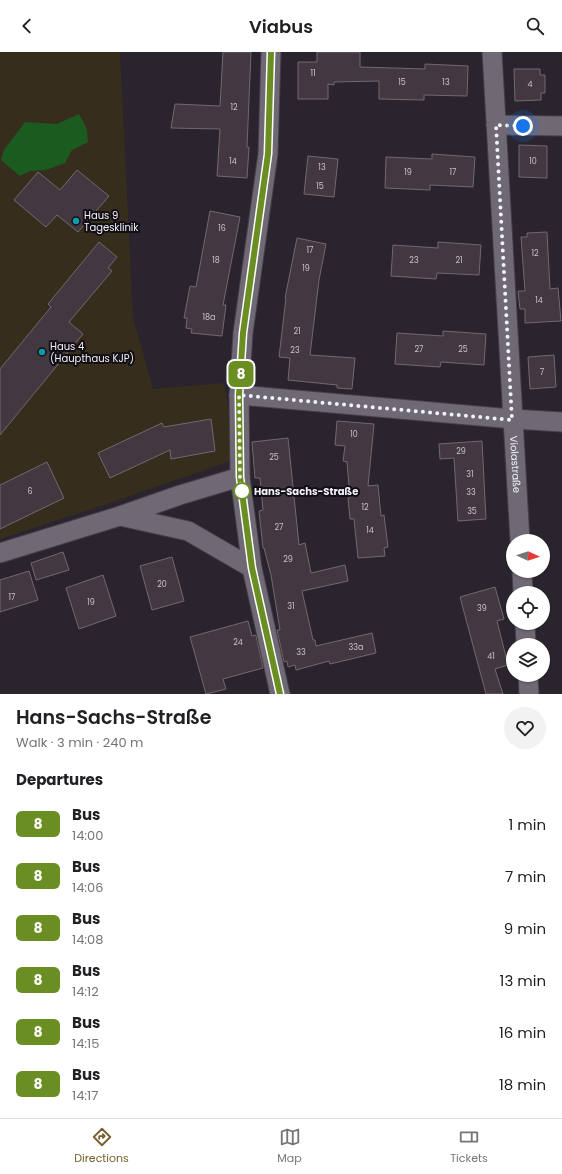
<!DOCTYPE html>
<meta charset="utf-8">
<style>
body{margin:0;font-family:Poppins,sans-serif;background:#f2f2f2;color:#202124;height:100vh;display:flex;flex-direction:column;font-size:15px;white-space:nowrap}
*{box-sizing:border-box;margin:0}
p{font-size:13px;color:#757577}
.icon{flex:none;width:22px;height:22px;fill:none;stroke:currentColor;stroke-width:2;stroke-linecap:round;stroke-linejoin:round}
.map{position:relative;height:642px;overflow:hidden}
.sheet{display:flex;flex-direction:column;background:#fff;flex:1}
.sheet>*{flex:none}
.badge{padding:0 8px;border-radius:6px;font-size:14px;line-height:26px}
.needle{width:26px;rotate:93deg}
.fabs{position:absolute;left:506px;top:482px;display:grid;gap:8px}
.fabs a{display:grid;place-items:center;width:44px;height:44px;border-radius:50%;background:#fff;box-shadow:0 1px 3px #0004;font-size:20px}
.you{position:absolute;width:20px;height:20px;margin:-10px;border:3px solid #fff;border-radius:50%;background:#1a73e8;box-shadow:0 0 0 6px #1a73e833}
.map>.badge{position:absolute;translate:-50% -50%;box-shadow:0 0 0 2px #fff}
h2{padding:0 16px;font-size:15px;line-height:36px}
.round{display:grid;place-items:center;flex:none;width:42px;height:42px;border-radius:21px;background:#f2f2f2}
.summary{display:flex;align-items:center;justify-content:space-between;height:68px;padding:0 16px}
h1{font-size:19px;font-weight:600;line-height:30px}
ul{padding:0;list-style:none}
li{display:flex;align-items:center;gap:12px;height:52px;padding:0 16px}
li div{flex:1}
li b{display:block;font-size:15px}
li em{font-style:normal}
li .badge{min-width:44px;font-weight:700;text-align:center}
header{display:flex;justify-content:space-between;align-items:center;height:52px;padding:0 16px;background:#fff;font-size:18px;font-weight:600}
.dock{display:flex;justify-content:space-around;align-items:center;height:56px;border-top:1px solid #e0e0e0;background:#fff;font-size:11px;color:#757577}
.dock a{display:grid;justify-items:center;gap:2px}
.dock .active{color:#78602c}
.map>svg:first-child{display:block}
</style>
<header><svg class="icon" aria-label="back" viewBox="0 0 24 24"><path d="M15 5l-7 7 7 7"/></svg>Viabus<svg class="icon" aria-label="search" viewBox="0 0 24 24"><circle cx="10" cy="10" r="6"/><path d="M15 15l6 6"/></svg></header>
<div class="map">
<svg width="562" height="642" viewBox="0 0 562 642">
<rect width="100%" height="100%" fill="#2a242f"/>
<path fill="#362d1d" d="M0 0H120L133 265 153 337 224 331 228 353 230 409 116 449 0 487Z"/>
<path fill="#1c5b20" d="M79 62 87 77 88 90 72 98 65 111 46 118 30 119 20 124 1 108 4 98 25 70 57 72Z"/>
<path fill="#443840" stroke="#746770" d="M223 0H251L247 95H249L247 126 217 124 220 77 171 76 175 52 220 54Z
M317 0H360V15L425 17V12L468 14 467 44 424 43V48L379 47V29L334 30V33L328 32V47H298V10H317Z
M514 17H540V23H545V41H541V48L515 49Z
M519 93 547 94V126L519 125Z
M432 102 475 105 473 135 430 133V138L385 136 386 105 432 107Z
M308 104 338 107 334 145 304 142Z
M77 118 109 144 78 180 57 163 46 175 14 148 38 120 60 138Z
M210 159 240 165 223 253H226L222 284 191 281 192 277 186 276 187 266H184L190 234 196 235Z
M547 180 550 237 558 236 561 269 525 271V257H520L518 239H525L521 185H527V181Z
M297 186 326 192 319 228 310 303 355 306 352 337 337 336V333L288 328 290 306 279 305 286 246H285Z
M99 190 117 205 108 216 112 219 69 270 83 282 0 383V317L51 255 48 252Z
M438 190 481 193 479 223 437 221 436 227 391 224 393 193 438 196Z
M443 279 486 282 484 313 441 310 440 315 395 312 397 281 443 284Z
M554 303 556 335 530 337 528 305Z
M211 367 215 399 171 407 170 398 110 426 98 401 162 371 164 375Z
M337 369 374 372 368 434 378 433 381 464 384 463 388 495 384 496 385 504 358 506 354 467H350L348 446 350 445 347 410 343 409 345 394 335 393Z
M288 386 299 493 305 491 311 521 345 513 348 529 302 539 313 588H315L316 594 372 581 376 601 330 612 329 609 296 618 295 613 288 615 287 609 284 610 277 578H280L271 523 264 496H263L259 459 263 458 260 426H255L252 390Z
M482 389 486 467 458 469 454 406 440 407 439 392Z
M47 410 64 446 0 477V433Z
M63 500 69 518 36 528 31 511Z
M172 505 184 549 152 558 140 514Z
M29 519 38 548 0 560V528Z
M103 523 116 564 79 577 66 536Z
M495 535 504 567 497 569 508 613 495 617 503 642H486L460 545Z
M248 569 252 584 256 583 263 616 223 627 226 637 206 642 190 585Z"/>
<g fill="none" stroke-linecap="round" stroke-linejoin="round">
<g stroke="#444048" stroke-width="21">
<g id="street">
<path d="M271 0 268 102 243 281 239 343 240 425 252 516 280 642"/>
<path id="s1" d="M492 0 520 489"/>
<path d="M496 73 562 74"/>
<path d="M239 343 513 367 562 370"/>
<path d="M120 464 188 479 252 516"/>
<path d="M0 501 120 464 180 443 240 425"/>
<path d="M522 519 523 541"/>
<path d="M525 571 526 593"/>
<path d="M528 623 529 642"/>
</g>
</g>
<use href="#street" stroke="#6f6875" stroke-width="19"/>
</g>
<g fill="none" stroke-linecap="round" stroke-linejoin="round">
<g stroke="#fff" stroke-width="9">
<path id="line" d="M271 0 268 102 243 281 239 343 240 425 252 516 280 642"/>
</g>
<use href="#line" stroke="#6b8e23" stroke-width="6"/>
<path stroke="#f3f0f7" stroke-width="4" stroke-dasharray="0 7.2" d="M242 439 240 425 239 343 512 368 496 73 523 74"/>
</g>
<g fill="#0f9aa8" stroke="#110f13" stroke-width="1.5">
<circle cx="76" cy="169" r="4"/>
<circle cx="42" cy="300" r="4"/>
</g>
<circle fill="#fff" stroke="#6b8e23" stroke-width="2" cx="242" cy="439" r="8"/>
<g text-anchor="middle" stroke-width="4" stroke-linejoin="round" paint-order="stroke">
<g font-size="8" fill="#c7c2c9">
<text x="313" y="24">11</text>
<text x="402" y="33">15</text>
<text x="446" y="33">13</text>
<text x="530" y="35">4</text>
<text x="234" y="58">12</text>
<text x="233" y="112">14</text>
<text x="533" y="112">10</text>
<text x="322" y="118">13</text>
<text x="408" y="123">19</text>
<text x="453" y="123">17</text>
<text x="320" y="137">15</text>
<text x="222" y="179">16</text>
<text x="310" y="201">17</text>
<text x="535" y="204">12</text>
<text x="216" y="211">18</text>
<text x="414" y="211">23</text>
<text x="459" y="211">21</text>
<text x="306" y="219">19</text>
<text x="539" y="251">14</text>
<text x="209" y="268">18a</text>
<text x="297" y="282">21</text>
<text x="419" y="300">27</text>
<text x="463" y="300">25</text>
<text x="295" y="301">23</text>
<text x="542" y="323">7</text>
<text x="354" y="385">10</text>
<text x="461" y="402">29</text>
<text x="274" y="408">25</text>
<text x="470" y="425">31</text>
<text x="30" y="442">6</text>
<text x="471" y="443">33</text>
<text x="365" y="458">12</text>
<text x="472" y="462">35</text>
<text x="279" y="478">27</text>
<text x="370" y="481">14</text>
<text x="288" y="510">29</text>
<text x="162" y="535">20</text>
<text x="12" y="548">17</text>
<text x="91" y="553">19</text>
<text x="291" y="557">31</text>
<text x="482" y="559">39</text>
<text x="238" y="593">24</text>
<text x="356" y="598">33a</text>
<text x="301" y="603">33</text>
<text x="491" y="607">41</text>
</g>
<g font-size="10" fill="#f3f0f7" stroke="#110f13" text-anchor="start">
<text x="84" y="167">Haus 9<tspan x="84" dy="12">Tagesklinik</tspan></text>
<text x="50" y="298">Haus 4<tspan x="50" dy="12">(Haupthaus KJP)</tspan></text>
</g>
<g font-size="10" fill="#f3f0f7" stroke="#110f13">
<text dy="4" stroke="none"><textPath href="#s1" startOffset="413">Violastraße</textPath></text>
</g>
<g font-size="10" font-weight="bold" fill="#f3f0f7" stroke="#110f13" text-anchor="start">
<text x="254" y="443">Hans-Sachs-Straße</text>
</g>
</g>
</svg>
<div class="fabs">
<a><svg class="needle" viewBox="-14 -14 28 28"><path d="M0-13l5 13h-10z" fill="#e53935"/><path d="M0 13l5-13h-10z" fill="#757577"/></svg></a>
<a><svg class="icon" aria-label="locate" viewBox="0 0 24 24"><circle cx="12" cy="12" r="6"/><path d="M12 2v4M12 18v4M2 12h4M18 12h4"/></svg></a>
<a><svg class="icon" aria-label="layers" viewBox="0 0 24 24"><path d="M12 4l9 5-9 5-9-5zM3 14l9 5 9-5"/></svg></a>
</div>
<div class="you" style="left:523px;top:74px"></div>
<b class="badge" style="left:241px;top:322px;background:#6b8e23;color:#fff">8</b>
</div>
<section class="sheet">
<div class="summary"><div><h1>Hans-Sachs-Straße</h1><p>Walk · 3 min · 240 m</p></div><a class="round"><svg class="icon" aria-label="heart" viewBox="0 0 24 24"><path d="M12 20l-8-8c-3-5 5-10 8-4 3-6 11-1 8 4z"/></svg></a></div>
<h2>Departures</h2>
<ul>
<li><span class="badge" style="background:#6b8e23;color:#fff">8</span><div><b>Bus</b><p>14:00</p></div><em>1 min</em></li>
<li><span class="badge" style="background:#6b8e23;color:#fff">8</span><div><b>Bus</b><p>14:06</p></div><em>7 min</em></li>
<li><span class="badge" style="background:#6b8e23;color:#fff">8</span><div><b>Bus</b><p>14:08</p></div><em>9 min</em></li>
<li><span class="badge" style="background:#6b8e23;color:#fff">8</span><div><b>Bus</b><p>14:12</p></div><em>13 min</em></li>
<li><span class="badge" style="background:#6b8e23;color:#fff">8</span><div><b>Bus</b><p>14:15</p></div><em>16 min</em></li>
<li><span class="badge" style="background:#6b8e23;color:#fff">8</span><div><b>Bus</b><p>14:17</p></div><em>18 min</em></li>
</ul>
</section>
<nav class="dock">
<a class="active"><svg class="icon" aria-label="directions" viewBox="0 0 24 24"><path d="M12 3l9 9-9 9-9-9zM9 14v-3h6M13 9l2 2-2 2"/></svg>Directions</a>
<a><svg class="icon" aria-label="map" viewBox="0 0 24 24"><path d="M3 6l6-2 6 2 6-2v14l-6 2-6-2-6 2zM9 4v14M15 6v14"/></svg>Map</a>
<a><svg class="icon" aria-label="tickets" viewBox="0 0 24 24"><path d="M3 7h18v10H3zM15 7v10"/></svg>Tickets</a>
</nav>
